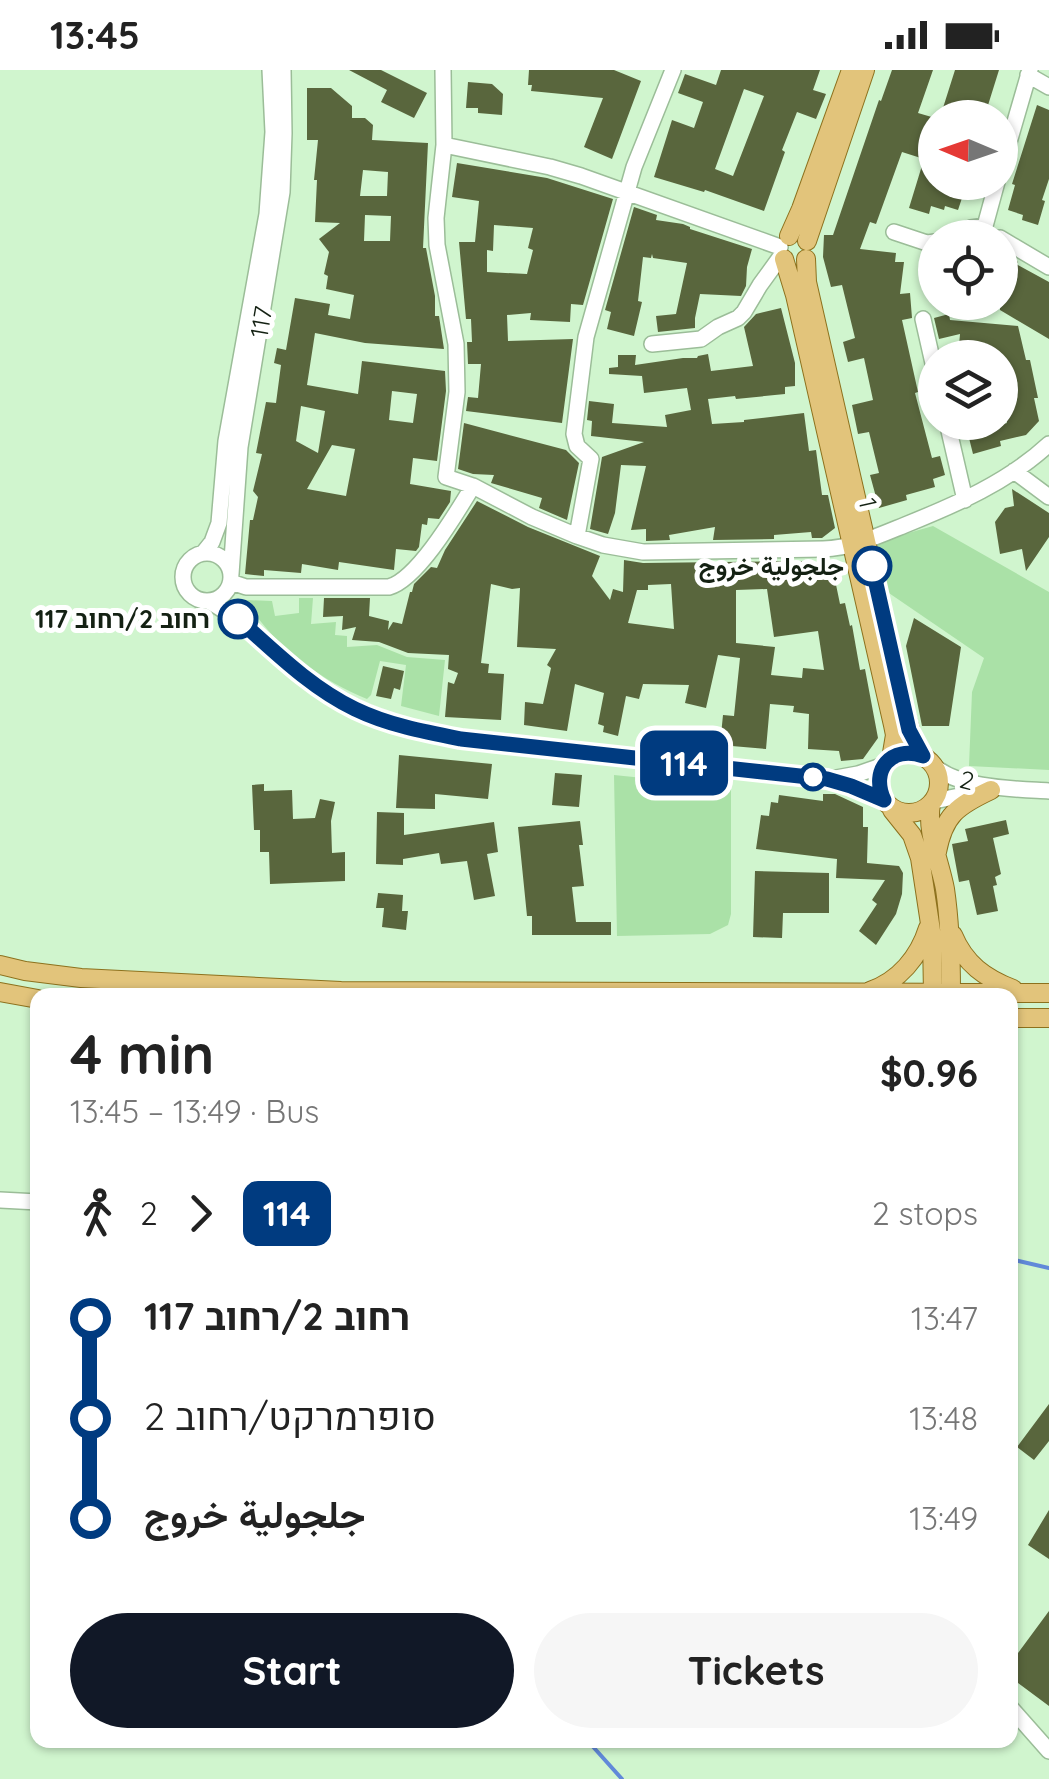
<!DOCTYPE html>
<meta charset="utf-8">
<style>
body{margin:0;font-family:Quicksand,Vazirmatn,Heebo,sans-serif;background:#f6f6f6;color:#222;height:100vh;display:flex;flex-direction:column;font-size:38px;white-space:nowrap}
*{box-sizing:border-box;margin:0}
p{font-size:32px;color:#767676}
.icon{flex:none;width:55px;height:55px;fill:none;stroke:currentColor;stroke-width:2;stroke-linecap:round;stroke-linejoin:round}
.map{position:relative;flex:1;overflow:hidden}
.drawer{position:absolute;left:30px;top:918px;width:988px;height:760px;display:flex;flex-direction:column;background:#fff;border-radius:20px;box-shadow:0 2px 8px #0004}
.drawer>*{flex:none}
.badge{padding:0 20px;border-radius:15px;font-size:35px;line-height:65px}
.needle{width:65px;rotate:272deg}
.buttons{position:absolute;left:918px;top:30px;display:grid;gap:20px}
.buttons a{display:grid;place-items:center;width:100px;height:100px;border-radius:50%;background:#fff;box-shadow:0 2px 8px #0004;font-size:50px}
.map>.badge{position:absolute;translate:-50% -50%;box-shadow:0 0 0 5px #fff}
.legs{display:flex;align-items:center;gap:15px;height:110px;padding:0 40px;font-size:32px}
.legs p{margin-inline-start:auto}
.headline{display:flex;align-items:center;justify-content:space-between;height:170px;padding:0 40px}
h1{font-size:55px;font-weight:700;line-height:75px}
.action{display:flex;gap:20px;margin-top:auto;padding:20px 40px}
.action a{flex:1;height:115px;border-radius:60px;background:#111827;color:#fff;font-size:40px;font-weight:700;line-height:115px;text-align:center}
.action a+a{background:#f6f6f6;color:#222}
ul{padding:0 40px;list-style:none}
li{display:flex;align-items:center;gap:35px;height:100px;font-size:38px}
li i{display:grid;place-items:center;width:15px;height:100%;margin:0 12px;background:currentColor}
li i::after{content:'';width:25px;height:25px;margin:-12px;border:8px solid;border-radius:50%;background:#fff}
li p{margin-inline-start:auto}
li:first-child i{background:linear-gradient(#0000 50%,currentColor 0)}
li:last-child i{background:linear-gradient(currentColor 50%,#0000 0)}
.status{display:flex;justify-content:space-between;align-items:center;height:70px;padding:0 50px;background:#fff;direction:ltr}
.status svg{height:28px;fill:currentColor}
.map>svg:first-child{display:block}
</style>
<div class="status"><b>13:45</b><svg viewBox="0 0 49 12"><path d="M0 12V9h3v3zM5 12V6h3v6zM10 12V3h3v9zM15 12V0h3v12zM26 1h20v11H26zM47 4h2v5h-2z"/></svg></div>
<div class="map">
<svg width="1049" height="1709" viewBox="0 0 1049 1709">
<rect width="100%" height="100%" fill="#d0f5ce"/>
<path fill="#aae1a7" d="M933 456 1049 522V700L969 696 972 622 984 588 883 519 873 473Z
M299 528H313L311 554 336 552 335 565 347 566V577L377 575 407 587 445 590 439 646 401 636 406 595 380 591 371 625 367 629C319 609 273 576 246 530L272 531 275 546 299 543Z
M614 705 731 717V844L728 855 710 864 617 866Z"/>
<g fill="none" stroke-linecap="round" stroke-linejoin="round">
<path stroke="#6189d9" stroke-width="4" d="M1010 1189 1049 1198
M587 1670 622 1709"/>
</g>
<path fill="#59663d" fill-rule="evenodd" d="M349 0H381L427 23 414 48 381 32 387 20Z
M529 0H614L641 11 612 89 584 77 603 28 531 21 532 15H528Z
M721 0H820L813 20 826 24 816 49 797 42 782 80 785 82 764 141 705 120 704 122 654 107 672 50 694 58 703 32 678 23 685 4 716 15ZM744 19 764 26 733 106 715 99Z
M892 0H933L918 43 935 48V112H955L966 116 958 140 945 136 944 140 931 136 929 144 909 138 924 89 902 82 876 154 870 152 860 179 896 183 895 192H904L900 224 910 223 912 248 902 250 918 322 915 323 932 388 940 386 945 405 933 409 935 417 906 425 907 430 879 438 870 405 879 403 869 362 858 364 852 335 873 330 864 288 848 292 843 272 855 268 842 215 831 217 823 187 824 165H833L879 30 881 31Z
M955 0H999L984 48H962L942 41Z
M468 12 492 14 503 24 502 45 478 43V38H466Z
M307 18H331L352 36V48H365L373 55 372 70 428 73 423 178H426L435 226V246H439L444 279 365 273 315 263 307 315 358 324 362 291 445 301 446 321 437 391 413 388 410 414 451 421 450 432 439 449 428 448 427 455 422 454 419 477 416 481 396 479 394 500 339 492 338 500 302 494 301 503 264 500V506L245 504 250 450H253L258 427 253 421 262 384 256 383 266 332 276 333 281 295 274 293 277 278 286 280 295 228 330 234 328 245 350 249 354 225 326 219 328 206 324 204 329 182 319 169 340 153 315 152 317 110H314L318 70H307ZM363 100 388 102 387 126H360ZM365 145 391 146 390 171H364ZM392 321 417 324 413 353 389 350ZM301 336 325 341 318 383 296 371ZM332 375 355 379 346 426 307 419Z
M1037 35 1049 40V109L1042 130 1045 131 1038 155 1022 150 1023 145 1008 140 1015 115 1012 114Z
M457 93 547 108 613 129 583 235 571 234 570 252 530 250 531 243 507 245 508 271 573 269 562 353 466 341 468 327 478 328 481 294H468L467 272H472L471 249H466L459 172H475L479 131 452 127ZM494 155 533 158 528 178 533 180 527 204 487 202V180L493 181Z
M634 137 657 145 656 150 683 154 690 157V159L752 179 747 197 746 216 741 226 700 224 695 248V258L658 262 656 246 676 244 687 193 653 188 652 184 651 188 643 187 638 231 642 232 634 266 607 259 611 242 605 240Z
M1000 181 1018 192 1016 194 1049 212V269L1000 240Z
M781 238 795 293V316L785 317V324L736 329 735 326 708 329 712 354 744 352V350L804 343 809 381 816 380 822 425H828L835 458 822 468H812L811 462 774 465V469L713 470 715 457 669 465 670 470 646 471V459L631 460 646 396 621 395 615 443 608 464 590 459 602 387 644 372 591 366 592 351 587 350 589 331 614 334 612 353 667 357 665 345 691 340 687 318 644 323 642 306 609 304V298L618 297V285H636L635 295 683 288H697L698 286 708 284 711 301 753 296 744 257 756 244Z
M949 244 950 250 1018 256 1026 290H1030L1038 328H1034L1039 351 1026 365 1000 371 1001 376 973 384 968 364 1007 353 1002 323 1006 322 1000 299V288L958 287 960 264 939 269 934 248Z
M464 353 566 380 579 393 567 450 539 438 542 428 491 413 494 405 473 404 458 399Z
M1012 419 1049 443V467L1026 501 1022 479 1000 484 995 452 1005 438 1014 436Z
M477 431 528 457 600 486 592 506 610 530 613 519 623 522 624 490 643 493 802 491V499L838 492 841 504 834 505 840 534 845 533 850 556 852 555 860 600 865 599 878 668 863 689 841 691 839 681 808 679 809 644 793 642 794 636 770 634 766 679 720 675 723 645 734 646 740 588 718 585 706 638 685 633 689 615 643 614 639 629 626 626 618 666 603 662 604 656 598 654 604 623 575 614 567 661 524 655 525 632 543 634 551 598 547 595 556 579 517 577 520 518 512 519 491 514 481 593 489 594 488 603 504 604 501 650 445 647 448 612 454 614 458 603 448 599 449 585 408 583 379 572 352 570 356 557 342 560 343 546 323 547 324 528H370L369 546 389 551 388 560 393 552 402 554 410 522H412L414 514 431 497 437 498 445 480ZM671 514 674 559 628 553 637 520H648V515ZM767 519 774 567 818 561 824 600 803 598 802 608 771 605 775 577 736 573V520Z
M914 548 961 577 949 656H922L906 576Z
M383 596 404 601 400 620 394 618 391 629 376 626Z
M399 685 492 694 488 729 435 724V739L396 738Z
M555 703 582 705 579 737 552 735Z
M264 714V721L292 720 293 749 315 748 320 729 335 732 331 751 332 783 345 782V811L270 814 269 782H260V760H254L252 715Z
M823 724H835L863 737V757H868L867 793 899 796 903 803 902 824 896 844 876 875 859 861 877 834 872 830 885 810 836 808 837 789 756 779 761 745 769 746 771 732 778 733 779 725 823 731Z
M377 742 404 743V765L494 752 498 782 487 784 495 826 474 830 467 791 441 794 439 783 403 789V795L376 794Z
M1006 750 1009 764 993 768 1001 804 995 807 997 815 993 816 998 841 977 845 969 810 959 812 952 774 968 771 965 759Z
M580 751 583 775H579L584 816 572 817 576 852H611V865H532V846H527L518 757Z
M755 801 829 803V843H783L782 868 753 867Z
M378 823 403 825 402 841H408L406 860 382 857 384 838H376Z
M1049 1334V1371L1034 1390 1017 1377Z
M1049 1440V1489L1028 1475Z
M1049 1541V1636L1010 1607V1594Z"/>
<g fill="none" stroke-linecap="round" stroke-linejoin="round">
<g stroke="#9bbd98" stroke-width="18">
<path id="minor" d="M443 0 444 75 436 148 437 175 456 274 457 322 446 407 473 416 532 447 577 466 603 475 643 482 823 479C852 478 878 466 905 455 957 434 1008 412 1049 374
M1028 5 1049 17
M444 75 550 97 581 106 780 177
M1000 103 1030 0
M985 156 997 112
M894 162 927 173 935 172
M948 168 971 158 985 156
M1000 168 1049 197
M923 249 935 302
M652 274 701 269 718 257 738 248 744 242 760 215 781 186
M947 352 965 430
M1014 401 1049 427
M577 466 591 389 577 376 574 364 586 267 634 97 673 0
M204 482 212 472 219 453 226 371 267 144 273 62 270 0
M183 507a24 24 0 1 1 48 0a24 24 0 1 1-48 0Z
M231 504 240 377 282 122 284 63 283 0
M231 512 246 517H389C418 509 457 442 473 416
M208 531C247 552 276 585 311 611 356 645 407 658 461 669L827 709 851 715 883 730
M934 696C960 719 1016 719 1049 721
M836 708 858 704 884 695
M934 731 984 721
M0 1130 38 1132
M1010 1637 1049 1681"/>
</g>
<g stroke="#8d711d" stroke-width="20">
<path id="major" d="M789 166 801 139 851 0
M807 171 865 0
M784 189 795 225 893 655 895 665 891 689
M806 189 807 212 904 638 913 671 923 686
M879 713a30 30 0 1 1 60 0a30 30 0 1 1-60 0Z
M931 734C926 762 940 792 945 819 950 853 951 887 951 922L949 925
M892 740 912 765 920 788 932 867 933 925
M937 782C944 745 957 736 991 720
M953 865C965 894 985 908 1013 919
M0 895 25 901 81 908 341 921 1049 923
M870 921C899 911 919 887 928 858
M0 922 38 929
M1010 948H1049"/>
</g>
<use href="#minor" stroke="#fff" stroke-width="15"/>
<use href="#major" stroke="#e2c47b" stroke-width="18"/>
</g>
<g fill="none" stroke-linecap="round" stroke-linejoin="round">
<g stroke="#fff" stroke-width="22">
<path id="line-1" d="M238 549C274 581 311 618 355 639 388 655 425 662 461 669L827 709 851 716 884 730C870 700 891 675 923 686L909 660 872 496"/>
</g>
<use href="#line-1" stroke="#003b80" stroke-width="15"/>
</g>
<g fill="#fff" stroke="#003b80" stroke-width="5">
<circle cx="872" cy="496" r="18"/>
<circle cx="238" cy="549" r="18"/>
<circle cx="813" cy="707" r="12"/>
</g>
<g text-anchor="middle" stroke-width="10" stroke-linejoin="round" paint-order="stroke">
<g font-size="25" fill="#142113" stroke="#fff">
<text transform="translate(261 252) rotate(-80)" y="9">117</text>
<text transform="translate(868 433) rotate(77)" y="9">1</text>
<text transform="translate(967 710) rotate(15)" y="9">2</text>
</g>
<g font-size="25" font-weight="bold" fill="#142113" stroke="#fff" text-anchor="end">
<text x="844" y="505">جلجولية خروج</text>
<text x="210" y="558">רחוב 2/רחוב 117</text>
</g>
</g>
</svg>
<div class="buttons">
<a><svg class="needle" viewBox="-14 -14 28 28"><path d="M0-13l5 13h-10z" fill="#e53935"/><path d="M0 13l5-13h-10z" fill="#767676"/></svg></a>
<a><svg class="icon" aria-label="locate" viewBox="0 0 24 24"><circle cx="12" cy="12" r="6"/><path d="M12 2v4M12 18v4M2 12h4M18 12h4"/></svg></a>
<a><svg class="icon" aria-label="layers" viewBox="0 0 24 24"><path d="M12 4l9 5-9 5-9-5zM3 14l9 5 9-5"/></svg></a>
</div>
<b class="badge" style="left:684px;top:693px;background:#003b80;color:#fff">114</b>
<section class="drawer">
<div class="headline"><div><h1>4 min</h1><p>13:45 – 13:49 · Bus</p></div><b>$0.96</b></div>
<div class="legs"><svg class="icon" aria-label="walk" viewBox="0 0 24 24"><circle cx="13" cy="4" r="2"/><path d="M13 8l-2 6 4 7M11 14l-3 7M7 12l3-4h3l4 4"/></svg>2<svg class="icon" aria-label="forward" viewBox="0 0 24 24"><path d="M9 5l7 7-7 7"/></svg><b class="badge" style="background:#003b80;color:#fff">114</b><p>2 stops</p></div>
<ul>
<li><i style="color:#003b80"></i><b>רחוב 2/רחוב 117</b><p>13:47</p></li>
<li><i style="color:#003b80"></i><span>סופרמרקט/רחוב 2</span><p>13:48</p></li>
<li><i style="color:#003b80"></i><b>جلجولية خروج</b><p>13:49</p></li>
</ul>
<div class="action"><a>Start</a><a>Tickets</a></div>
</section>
</div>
